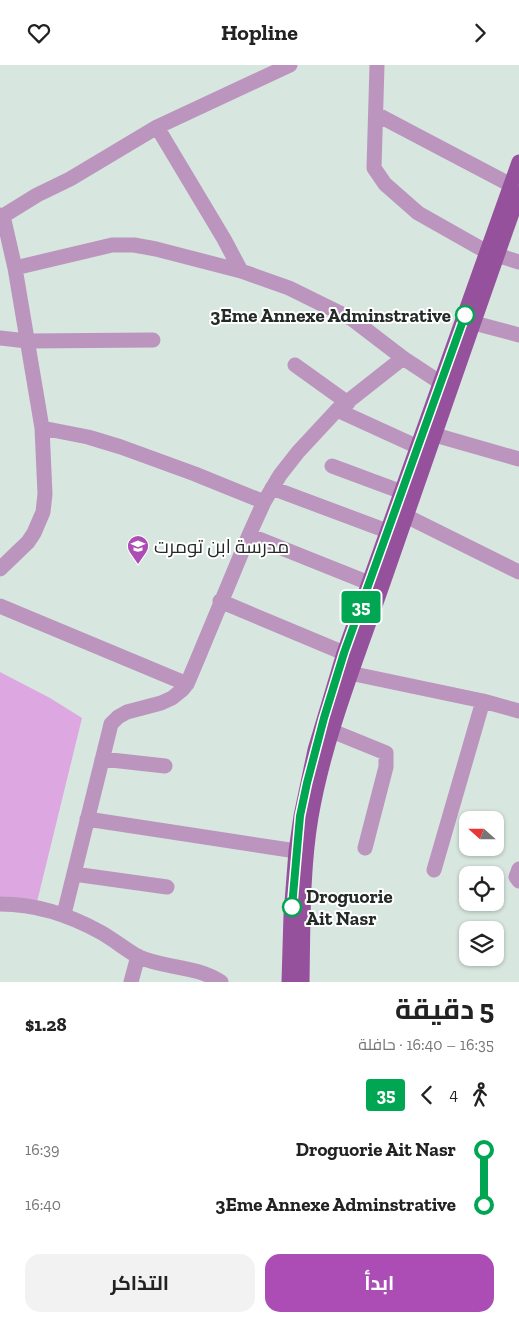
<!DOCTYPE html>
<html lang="ar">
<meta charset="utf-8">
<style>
body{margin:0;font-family:"Zilla Slab",Cairo,serif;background:#f2f2f2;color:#222;direction:rtl;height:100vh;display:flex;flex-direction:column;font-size:19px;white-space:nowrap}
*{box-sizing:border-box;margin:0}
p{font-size:16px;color:#767676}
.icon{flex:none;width:28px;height:28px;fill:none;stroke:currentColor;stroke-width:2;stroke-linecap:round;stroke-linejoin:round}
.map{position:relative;height:917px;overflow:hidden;direction:ltr}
.details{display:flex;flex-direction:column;background:#fff;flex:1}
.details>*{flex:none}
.badge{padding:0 10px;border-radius:4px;font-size:18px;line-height:32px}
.needle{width:32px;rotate:291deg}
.fabs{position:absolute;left:459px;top:746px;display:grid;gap:10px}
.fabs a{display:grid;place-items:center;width:45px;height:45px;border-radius:10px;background:#fff;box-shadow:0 1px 4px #0004;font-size:25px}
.map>.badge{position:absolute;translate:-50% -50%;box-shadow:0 0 0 2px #fff}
.legs{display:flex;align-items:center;gap:8px;height:55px;padding:0 25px;font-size:16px}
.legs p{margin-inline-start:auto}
.head{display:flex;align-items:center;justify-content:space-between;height:85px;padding:0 25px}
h1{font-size:28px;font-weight:700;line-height:38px}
.action{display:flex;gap:10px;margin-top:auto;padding:10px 25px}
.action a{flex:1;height:58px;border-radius:15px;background:#ac4db6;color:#fff;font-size:20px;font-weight:700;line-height:58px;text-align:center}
.action a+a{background:#f2f2f2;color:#222}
ul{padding:0 25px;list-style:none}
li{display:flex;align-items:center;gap:18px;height:55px;font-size:19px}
li i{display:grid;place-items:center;width:8px;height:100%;margin:0 6px;background:currentColor}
li i::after{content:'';width:12px;height:12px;margin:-6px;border:4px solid;border-radius:50%;background:#fff}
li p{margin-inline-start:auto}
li:first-child i{background:linear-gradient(#0000 50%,currentColor 0)}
li:last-child i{background:linear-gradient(currentColor 50%,#0000 0)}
header{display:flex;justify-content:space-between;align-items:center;height:65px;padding:0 25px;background:#fff;font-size:22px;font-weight:700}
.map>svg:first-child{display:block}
</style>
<header><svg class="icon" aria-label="forward" viewBox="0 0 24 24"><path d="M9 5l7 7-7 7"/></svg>Hopline<svg class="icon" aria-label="heart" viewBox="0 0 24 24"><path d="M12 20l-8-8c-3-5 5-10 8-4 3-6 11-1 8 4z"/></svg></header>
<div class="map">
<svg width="519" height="917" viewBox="0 0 519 917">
<rect width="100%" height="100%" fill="#d7e6df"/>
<path fill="#dda8e2" d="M0 607 50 633 82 653 36 841 0 834Z"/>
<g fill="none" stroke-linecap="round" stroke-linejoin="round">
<path stroke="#bb95be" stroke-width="15" d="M377 0 374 103 385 119 418 148 487 187 519 197
M376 49 511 120
M157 62 224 174 241 206
M0 150 3 151 37 130 70 114 157 62 290 0
M15 203 112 180H134L156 184 241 206 289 223 352 254 403 293 441 318
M474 258 519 270
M0 273 27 276 153 275
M295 300 348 338
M337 345 418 382
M42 363 88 372 121 382 195 409 264 437
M435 370 519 394
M332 401 402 427
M272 423 387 466
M406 451 519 507
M249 470 369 518
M0 504 28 477 34 468 43 447 45 429 42 363 15 203 3 151
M220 536 344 588
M0 541 187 619
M340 606 483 636 519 646
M332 666 386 688V702L365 783
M102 694 165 701
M87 754 296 786
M519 804 516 812 519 816
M434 805 483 636
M74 809 167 822
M0 839C37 839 70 850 102 868 114 875 125 884 137 891 164 904 196 900 221 917
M64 849 111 659 118 652 127 647 161 638 172 633 182 625 187 619 198 593 249 470 264 437 280 410 298 387 337 345 403 293
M131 917 138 891"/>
<path stroke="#96519d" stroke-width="15" d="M289 917 291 850 296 786 301 751 315 685 344 588 519 97
M302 917C303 862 302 806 311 752 325 671 357 593 384 515 428 386 474 257 519 128"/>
</g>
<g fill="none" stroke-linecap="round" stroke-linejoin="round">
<g stroke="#fff" stroke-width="11">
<path id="line-1" d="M292 842 300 751 307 718 324 653 344 588 465 250"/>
</g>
<use href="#line-1" stroke="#00a651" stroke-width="8"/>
</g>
<defs>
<g id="school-pin" transform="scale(1.125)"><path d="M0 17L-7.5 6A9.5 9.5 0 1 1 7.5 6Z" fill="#ac4db6" stroke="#fff"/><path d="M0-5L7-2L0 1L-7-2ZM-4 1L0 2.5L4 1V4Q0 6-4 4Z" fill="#fff"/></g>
</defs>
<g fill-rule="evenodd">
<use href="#school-pin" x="138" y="481"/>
</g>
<g fill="#fff" stroke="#00a651" stroke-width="2.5">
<circle cx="465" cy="250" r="9"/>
<circle cx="292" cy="842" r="9"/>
</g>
<g text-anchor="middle" stroke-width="4" stroke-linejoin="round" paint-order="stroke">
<g font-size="19" font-weight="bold" fill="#242a27" stroke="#fff" text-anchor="end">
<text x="451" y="257">3Eme Annexe Adminstrative</text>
<text x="306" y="838" text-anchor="start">Droguorie<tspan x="306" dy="22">Ait Nasr</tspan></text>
</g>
<g font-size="19" fill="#242a27" stroke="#fff" text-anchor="start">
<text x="154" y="488">مدرسة ابن تومرت</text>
</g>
</g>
</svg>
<div class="fabs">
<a><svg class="needle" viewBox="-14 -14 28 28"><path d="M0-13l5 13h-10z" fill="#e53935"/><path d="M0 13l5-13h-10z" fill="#767676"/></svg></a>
<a><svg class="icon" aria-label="locate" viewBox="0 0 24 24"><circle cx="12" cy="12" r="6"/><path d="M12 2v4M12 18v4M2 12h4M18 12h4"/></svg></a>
<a><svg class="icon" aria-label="layers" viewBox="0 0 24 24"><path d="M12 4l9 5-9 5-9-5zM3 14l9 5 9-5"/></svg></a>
</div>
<b class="badge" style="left:361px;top:542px;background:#00a651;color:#fff">35</b>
</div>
<section class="details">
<div class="head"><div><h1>5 دقيقة</h1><p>16:35 – 16:40 · حافلة</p></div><b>$1.28</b></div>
<div class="legs"><svg class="icon" aria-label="walk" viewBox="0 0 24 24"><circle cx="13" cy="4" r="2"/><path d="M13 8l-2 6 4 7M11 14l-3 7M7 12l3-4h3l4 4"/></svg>4<svg class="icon" aria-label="back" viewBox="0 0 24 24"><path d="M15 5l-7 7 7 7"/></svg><b class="badge" style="background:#00a651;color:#fff">35</b></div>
<ul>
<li><i style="color:#00a651"></i><b>Droguorie Ait Nasr</b><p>16:39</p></li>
<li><i style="color:#00a651"></i><b>3Eme Annexe Adminstrative</b><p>16:40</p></li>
</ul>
<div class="action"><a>ابدأ</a><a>التذاكر</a></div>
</section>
